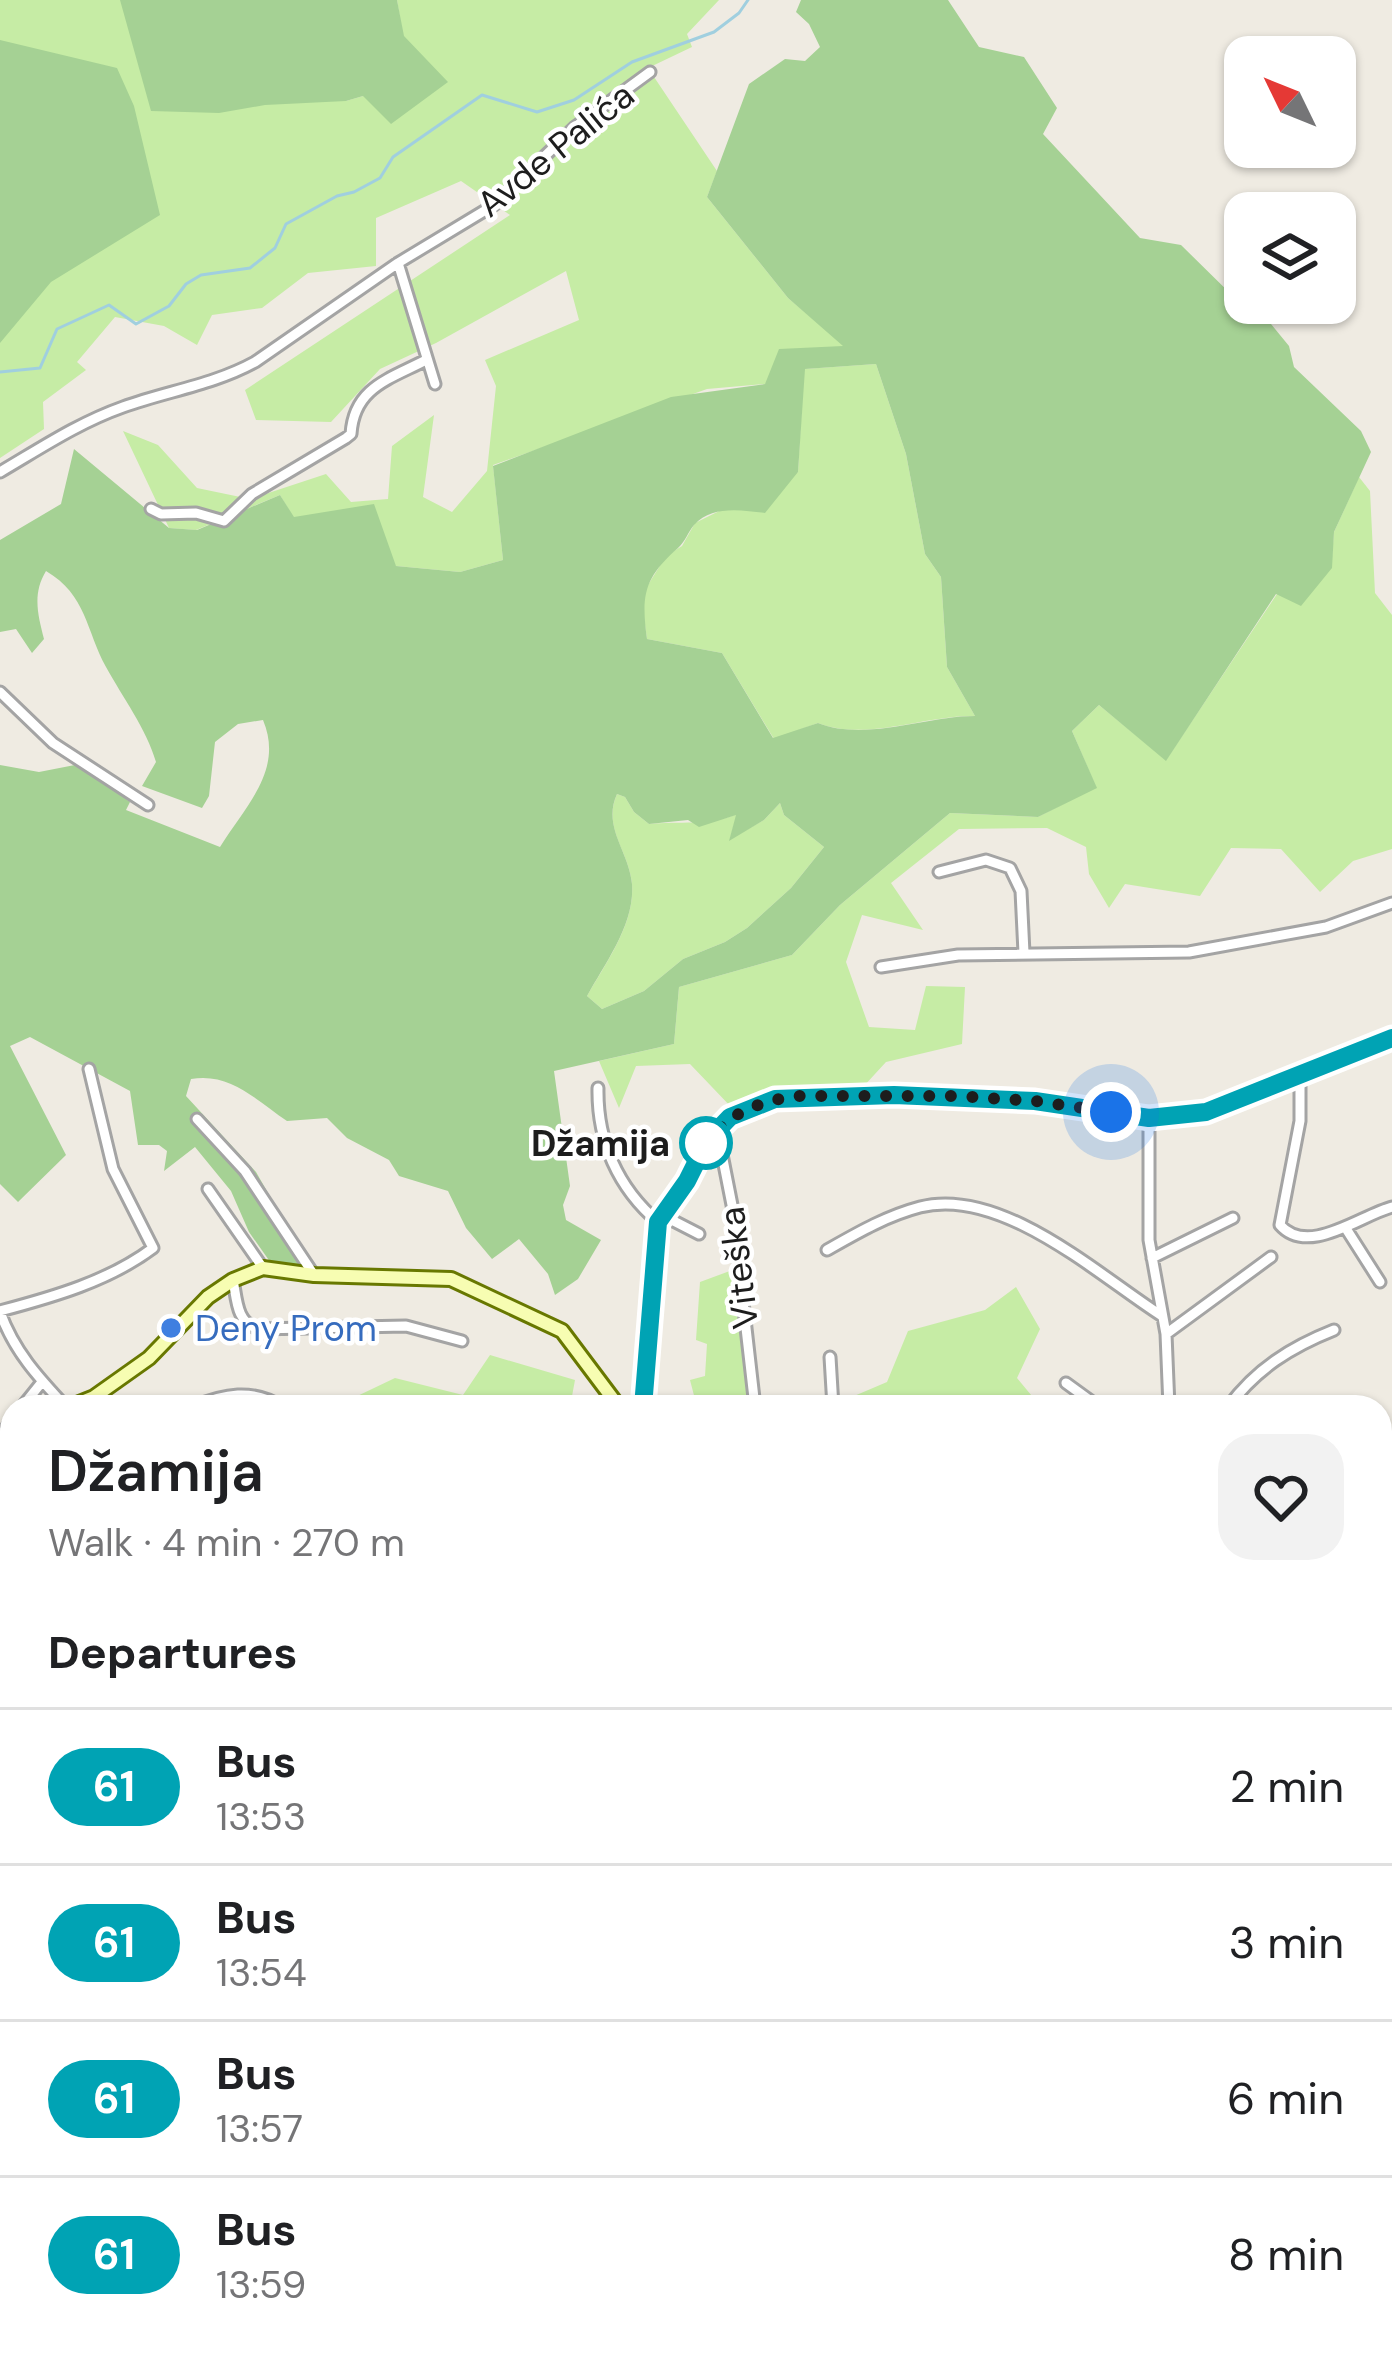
<!DOCTYPE html>
<meta charset="utf-8">
<style>
body{margin:0;font-family:"DM Sans",sans-serif;background:#f2f2f2;color:#202124;height:100vh;display:flex;flex-direction:column;font-size:45px;white-space:nowrap}
*{box-sizing:border-box;margin:0}
p{font-size:39px;color:#757577}
.icon{flex:none;width:66px;height:66px;fill:none;stroke:currentColor;stroke-width:2;stroke-linecap:round;stroke-linejoin:round}
.map{position:relative;flex:1;overflow:hidden}
.side{position:absolute;left:0px;top:1395px;width:1392px;height:963px;display:flex;flex-direction:column;background:#fff;border-radius:36px 36px 0 0;box-shadow:0 3px 9px #0004}
.side>*{flex:none}
.badge{padding:0 24px;border-radius:39px;font-size:42px;line-height:78px}
.needle{width:78px;rotate:313deg}
.fabs{position:absolute;left:1224px;top:36px;display:grid;gap:24px}
.fabs a{display:grid;place-items:center;width:132px;height:132px;border-radius:24px;background:#fff;box-shadow:0 3px 9px #0004;font-size:60px}
.you{position:absolute;width:60px;height:60px;margin:-30px;border:9px solid #fff;border-radius:50%;background:#1a73e8;box-shadow:0 0 0 18px #1a73e833}
.map>.badge{position:absolute;translate:-50% -50%;box-shadow:0 0 0 6px #fff}
h2{padding:0 48px;font-size:45px;line-height:108px}
.round{display:grid;place-items:center;flex:none;width:126px;height:126px;border-radius:36px;background:#f2f2f2}
.summary{display:flex;align-items:center;justify-content:space-between;height:204px;padding:0 48px}
h1{font-size:57px;font-weight:600;line-height:90px}
ul{padding:0;list-style:none}
li{display:flex;align-items:center;gap:36px;height:156px;padding:0 48px;border-top:3px solid #e0e0e0}
li div{flex:1}
li b{display:block;font-size:45px}
li em{font-style:normal}
li .badge{min-width:132px;font-weight:700;text-align:center}
.map>svg:first-child{display:block}
</style>
<div class="map">
<svg width="1392" height="2356" viewBox="0 0 1392 2356">
<rect width="100%" height="100%" fill="#efebe2"/>
<path fill="#c6eca5" d="M0 0H385L346 101 363 96 403 36 397 0H719L687 34 692 47 648 68 717 171 707 197 788 298 845 346 765 384 707 389 493 465 503 560 460 572 396 566 293 517 280 495 196 530 169 528 123 431 158 445 197 488 250 499 326 474 351 502 388 499 392 446 434 415 423 497 452 512 487 471 496 386 485 360 579 320 566 271 436 343 380 369 331 422 256 420 245 390 510 215 461 181 376 218V266L308 273 262 308 212 315 197 345 164 326 115 317 77 362 86 370 43 402 44 429 0 458Z
M876 364 906 454 925 554 941 577 947 667 975 716C925 715 866 742 818 723L774 739 722 653 647 639 641 596 666 556 682 546 695 523 798 472 804 369Z
M1359 477 1370 491 1375 593 1392 615V849L1353 861 1320 892 1281 849 1231 848 1200 896 1125 884 1109 908 1089 874 1086 847 1047 828 959 829 891 883 923 930 862 915 846 962 869 1027 915 1030 926 986 965 987 962 1044 886 1062 852 1099 796 1095 733 1109 690 1064 636 1066 619 1108 599 1061 674 1044 679 987 792 955 840 905 950 813 1038 817 1096 787 1072 731 1099 705 1166 760 1277 594 1331 568 1334 532Z
M617 794 625 797 634 812 649 824C678 821 710 826 737 814L730 839 764 820 780 803 784 815 824 847 791 888 747 928 725 942 683 959 644 991 602 1009 587 996C605 964 635 924 632 884 629 851 602 828 617 794Z
M746 1265 736 1296 749 1407H697L690 1380 705 1376 707 1344 696 1340 700 1282Z
M1016 1287 1040 1329 1017 1378 1041 1407H839L840 1402 887 1382 908 1331 985 1310Z
M490 1355 575 1380 570 1407H362L351 1399 395 1378 463 1395Z
M1392 1874V2356H1231L1225 2346H1380V1896Z"/>
<path fill="#a5d194" fill-rule="evenodd" d="M120 0H397L404 36 448 82 391 124 363 96 346 101 265 105 219 113 151 111Z
M801 0H948L979 47 1024 57 1057 108 1043 134 1140 238 1181 245 1240 303 1271 324 1289 346 1294 367 1361 431 1371 452 1334 532 1332 568 1301 606 1276 594 1166 761 1099 705 1072 731 1097 788 1038 817 950 813 840 905 792 955 679 987 674 1044 554 1071 570 1186 563 1205 566 1220 601 1240 578 1279 555 1295 548 1274 519 1239 492 1259 466 1228 448 1191 399 1176 389 1160 347 1138 327 1118 287 1121C256 1100 230 1072 191 1079L186 1096 256 1172 312 1270 273 1266 249 1232 231 1191 195 1147 164 1171 167 1151 159 1145H138L130 1091 30 1037 10 1046 66 1155 18 1202 0 1184V765L39 772 80 764 130 802 126 810 220 847C246 805 284 770 263 720L238 724 215 742 209 796 202 808 142 786 156 762C146 728 123 698 106 667 86 631 87 595 46 571 32 594 38 615 44 639L32 653 16 629 0 632V540L61 504 74 449 169 528 197 530 280 495 294 517 374 504 396 566 460 572 503 560 493 466 671 397 765 384 779 349 843 346 788 298 707 197 749 84 785 59 805 61 820 47 809 24 796 12ZM876 364 906 454 925 554 941 577 947 667 975 716C925 716 866 742 818 723L773 738 722 653 647 639C641 595 644 578 678 548 685 542 688 532 694 525 712 505 741 510 765 513L798 472 805 369ZM617 794 625 797 634 812 649 824 688 820 699 827 736 815 729 841 764 820 780 803 784 815 824 847 791 888 747 928 725 942 683 959 644 991 602 1009 587 996C605 963 635 924 632 884 629 851 602 827 617 794Z
M0 40 117 68 134 106 160 215 51 282 0 343Z"/>
<g fill="none" stroke-linecap="round" stroke-linejoin="round">
<path stroke="#a0cfdf" stroke-width="3" d="M0 372 40 368 57 329 109 305 136 324 169 306 186 284 201 275 250 268 275 248 286 224 337 196 354 192 380 178 393 157 482 95 537 112 574 100 632 62 714 32 739 13 748 0"/>
<g stroke="#a4a4a4" stroke-width="15">
<path id="street" d="M398 263 435 384
M0 472C41 448 78 423 123 407 167 391 213 385 255 362L398 263 494 205 575 127 650 72
M151 509 161 514 196 513 224 521 252 494 346 438 351 434C354 387 390 379 426 360
M0 692 53 743 148 805
M939 872 986 860 1010 868 1021 891 1024 953
M881 967 958 955 1189 952 1326 927 1392 903
M1300 1076V1121L1280 1225C1308 1257 1361 1215 1392 1207
M598 1088C597 1141 618 1188 658 1222
M1149 1118V1240L1166 1334 1169 1407
M197 1119 245 1171 314 1275
M717 1129 732 1205 755 1407
M208 1189 263 1268
M662 1215 699 1234
M1345 1227 1380 1282
M827 1250C857 1233 886 1216 920 1207 1001 1186 1098 1275 1162 1316
M1152 1258 1233 1218
M233 1280C237 1300 236 1322 258 1329L406 1326 462 1341
M0 1311C53 1297 109 1281 153 1248L113 1169 89 1069
M0 1312C14 1351 38 1377 66 1407
M1166 1334 1271 1257
M830 1357 833 1407
M1066 1383 1099 1407
M22 1407 42 1382
M192 1407C224 1394 252 1388 282 1407
M1228 1407C1256 1369 1291 1347 1334 1330
M0 1436 12 1420
M1380 1521H1392
M0 1542 12 1535
M1380 1576H1392
M0 1642 12 1644
M1380 1711 1392 1696
M0 1764 12 1747
M1380 1876 1392 1850
M0 1896 12 1885
M0 2017 12 2013
M135 2346 151 2356
M1090 2346H1115
M1188 2346 1199 2356
M168 2356 172 2346
M271 2356 272 2346
M576 2356 579 2346
M654 2356 656 2346
M694 2356 696 2346
M851 2356 854 2346"/>
</g>
<g stroke="#687800" stroke-width="18">
<path id="secondary" d="M69 1407 94 1397 149 1358 208 1297 233 1280 263 1268 314 1275 451 1279 562 1331 619 1407
M643 1407 658 1222 687 1181 707 1140 731 1117 775 1099 894 1095 1035 1101 1149 1118 1206 1112 1392 1038
M0 1610 12 1595"/>
</g>
<use href="#street" stroke="#fff" stroke-width="9"/>
<use href="#secondary" stroke="#f7fdb2" stroke-width="12"/>
</g>
<g fill="none" stroke-linecap="round" stroke-linejoin="round">
<g stroke="#fff" stroke-width="27">
<path id="line" d="M643 1407 658 1222 687 1181 707 1141 730 1117 775 1099 894 1095 1035 1101 1149 1118 1206 1112 1392 1038"/>
</g>
<use href="#line" stroke="#00a3b4" stroke-width="18"/>
<path stroke="#1d1d1d" stroke-width="12" stroke-dasharray="0 21.6" d="M706 1143C730 1112 760 1101 798 1096H956L1035 1101 1111 1112"/>
</g>
<circle fill="#fff" stroke="#00a3b4" stroke-width="6" cx="706" cy="1143" r="24"/>
<circle fill="#3f7fe0" stroke="#fff" stroke-width="4.5" cx="171" cy="1328" r="12"/>
<g text-anchor="middle" stroke-width="9" stroke-linejoin="round" paint-order="stroke">
<g font-size="36" fill="#1d1d1d" stroke="#fff">
<text transform="translate(555 149) rotate(-39)" y="13">Avde Palića</text>
<text transform="translate(738 1268) rotate(-97)" y="13">Viteška</text>
</g>
<g font-size="36" font-weight="bold" fill="#1d1d1d" stroke="#fff" text-anchor="end">
<text x="670" y="1156">Džamija</text>
</g>
<g font-size="36" fill="#366cbe" stroke="#fff" text-anchor="start">
<text x="195" y="1341">Deny Prom</text>
</g>
</g>
</svg>
<div class="fabs">
<a><svg class="needle" viewBox="-14 -14 28 28"><path d="M0-13l5 13h-10z" fill="#e53935"/><path d="M0 13l5-13h-10z" fill="#757577"/></svg></a>
<a><svg class="icon" aria-label="layers" viewBox="0 0 24 24"><path d="M12 4l9 5-9 5-9-5zM3 14l9 5 9-5"/></svg></a>
</div>
<div class="you" style="left:1111px;top:1112px"></div>
<section class="side">
<div class="summary"><div><h1>Džamija</h1><p>Walk · 4 min · 270 m</p></div><a class="round"><svg class="icon" aria-label="heart" viewBox="0 0 24 24"><path d="M12 20l-8-8c-3-5 5-10 8-4 3-6 11-1 8 4z"/></svg></a></div>
<h2>Departures</h2>
<ul>
<li><span class="badge" style="background:#00a3b4;color:#fff">61</span><div><b>Bus</b><p>13:53</p></div><em>2 min</em></li>
<li><span class="badge" style="background:#00a3b4;color:#fff">61</span><div><b>Bus</b><p>13:54</p></div><em>3 min</em></li>
<li><span class="badge" style="background:#00a3b4;color:#fff">61</span><div><b>Bus</b><p>13:57</p></div><em>6 min</em></li>
<li><span class="badge" style="background:#00a3b4;color:#fff">61</span><div><b>Bus</b><p>13:59</p></div><em>8 min</em></li>
</ul>
</section>
</div>
